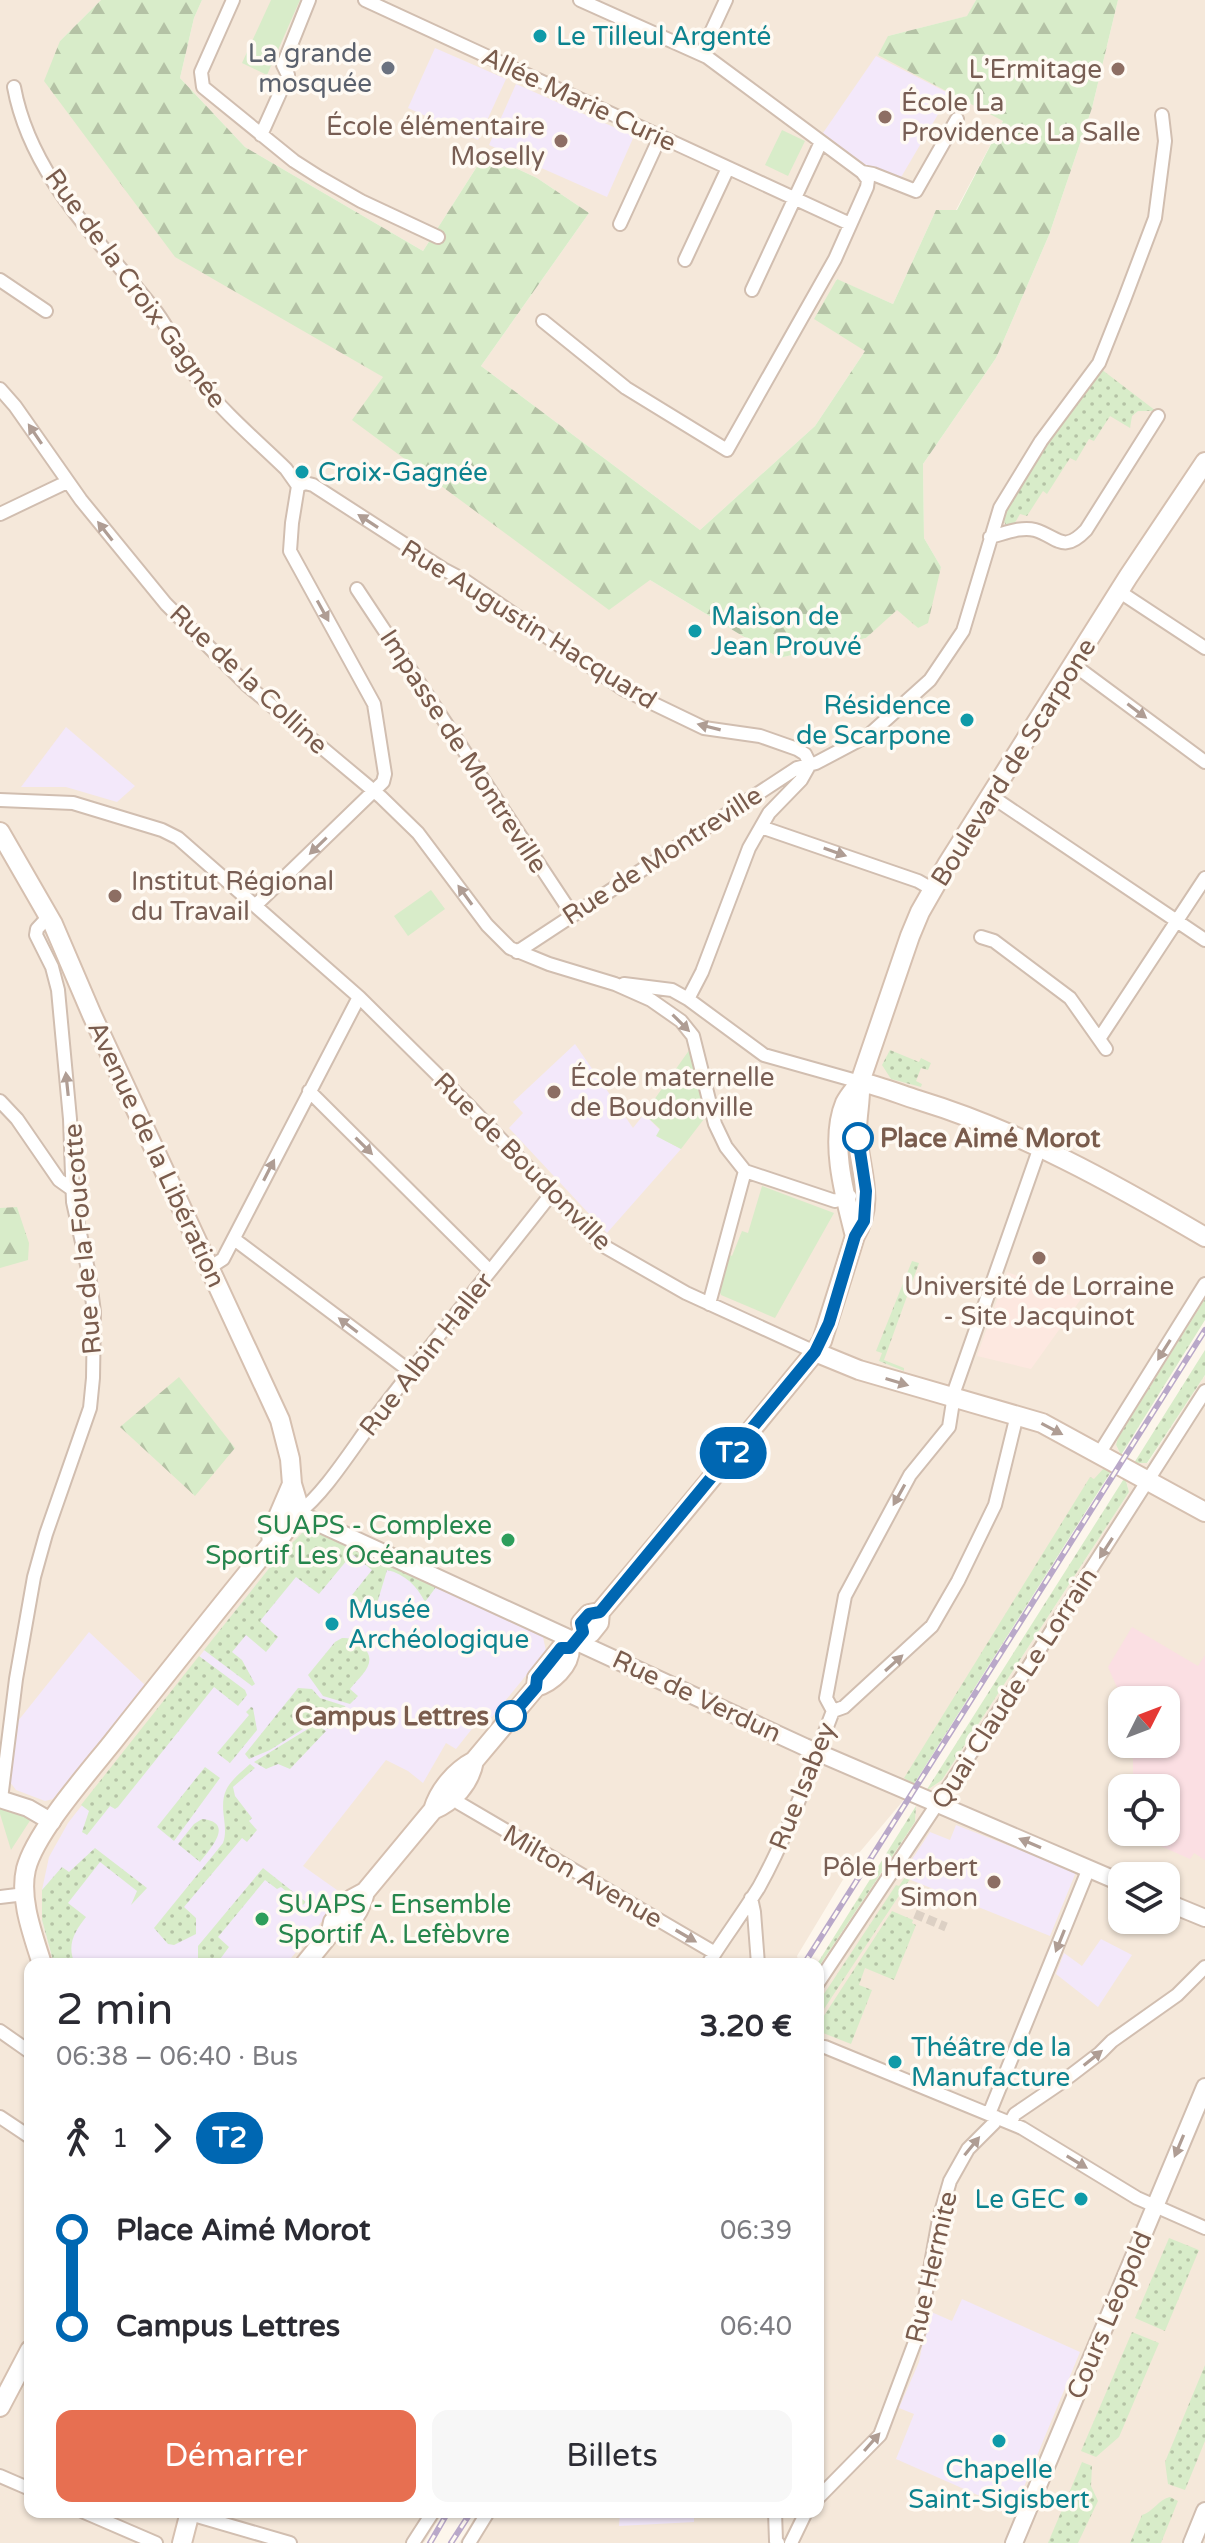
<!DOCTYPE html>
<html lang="fr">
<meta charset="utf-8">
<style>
body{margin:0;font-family:"Varela Round",sans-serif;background:#f7f7f7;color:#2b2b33;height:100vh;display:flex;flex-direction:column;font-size:30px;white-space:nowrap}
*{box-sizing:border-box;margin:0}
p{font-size:26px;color:#7c7c81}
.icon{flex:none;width:44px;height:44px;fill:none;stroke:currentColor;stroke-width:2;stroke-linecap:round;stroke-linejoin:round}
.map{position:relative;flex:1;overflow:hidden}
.sheet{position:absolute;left:24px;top:1958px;width:800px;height:560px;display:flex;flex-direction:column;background:#fff;border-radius:16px;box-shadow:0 2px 6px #0004}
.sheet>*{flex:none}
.badge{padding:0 16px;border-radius:26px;font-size:28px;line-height:52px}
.needle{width:52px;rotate:48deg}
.controls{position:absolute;left:1108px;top:1686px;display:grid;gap:16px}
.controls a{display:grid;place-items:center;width:72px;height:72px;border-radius:16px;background:#fff;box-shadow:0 2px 6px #0004;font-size:40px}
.map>.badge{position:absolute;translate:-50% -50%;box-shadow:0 0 0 4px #fff}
.legs{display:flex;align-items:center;gap:12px;height:88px;padding:0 32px;font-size:26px}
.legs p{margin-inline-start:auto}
.headline{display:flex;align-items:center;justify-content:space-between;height:136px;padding:0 32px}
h1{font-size:44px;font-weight:600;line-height:60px}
.button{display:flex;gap:16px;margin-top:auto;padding:16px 32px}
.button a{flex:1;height:92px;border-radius:16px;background:#e76f51;color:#fff;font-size:32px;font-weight:600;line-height:92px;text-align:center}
.button a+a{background:#f7f7f7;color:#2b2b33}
ul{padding:0 32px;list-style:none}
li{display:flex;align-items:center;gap:28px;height:96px;font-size:30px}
li i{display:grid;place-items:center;width:12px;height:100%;margin:0 10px;background:currentColor}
li i::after{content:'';width:20px;height:20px;margin:-10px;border:6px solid;border-radius:50%;background:#fff}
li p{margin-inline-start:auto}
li:first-child i{background:linear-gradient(#0000 50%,currentColor 0)}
li:last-child i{background:linear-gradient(currentColor 50%,#0000 0)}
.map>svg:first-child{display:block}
</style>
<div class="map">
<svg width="1205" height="2543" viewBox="0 0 1205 2543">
<defs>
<pattern id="grass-dots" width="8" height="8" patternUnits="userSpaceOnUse" patternTransform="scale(2)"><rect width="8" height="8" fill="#d8ecc9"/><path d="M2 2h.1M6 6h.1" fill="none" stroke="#b4c2a5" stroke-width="1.8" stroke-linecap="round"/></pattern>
<pattern id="forest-firs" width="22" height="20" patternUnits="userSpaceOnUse" patternTransform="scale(2)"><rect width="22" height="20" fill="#d8ecc9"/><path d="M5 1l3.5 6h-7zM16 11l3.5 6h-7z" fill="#b4c2a5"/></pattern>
</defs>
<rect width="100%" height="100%" fill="#fdf6ec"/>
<path fill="#f5e8da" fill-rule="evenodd" d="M0 0H101L60 41 306 331 384 377 353 420 650 580 779 658 866 638 897 609 918 628 941 567 924 538 923 464 996 358 1049 235 1092 108 1118 0H1205V1299L1116 1445 1121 1455 1112 1470 1094 1480 1090 1478 905 1778 914 1784 902 1802 859 1853 797 1956 799 1964H30V2512H443L424 2543H0Z
M202 0H976L968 16 888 36 1003 121 956 210H936L893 304 836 279 865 351 815 426 700 530 481 366 589 213 537 178 485 154 423 251 245 147 180 78 194 18Z
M1205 1375V2543H459L478 2512H818V1968L915 1822 916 1806 926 1791 942 1780 1129 1492 1125 1477 1134 1463H1148ZM1122 1700H1166V1744H1122ZM1122 1788H1166V1832H1122ZM1122 1876H1166V1920H1122Z"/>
<path fill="#fde8e0" d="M1007 1272 1081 1299 1031 1369 977 1356Z"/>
<path fill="#f3e8fa" d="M435 48 506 79 478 140 408 108Z
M876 56 950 94 900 179 867 166 823 133Z
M516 84 634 136 607 197 489 145Z
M66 727 135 786 117 802 66 787H21Z
M575 1044 633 1128 644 1114 660 1130 657 1136 681 1149 607 1233 509 1128 523 1113 513 1102Z
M304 1531 313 1536 315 1532 543 1637 546 1651 492 1717 481 1721 479 1720 456 1749 446 1743 423 1783 408 1771 386 1760 303 1866 344 1895 286 1964H54L42 1920V1890L49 1857 68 1823 278 1557Z
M89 1632 145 1685 53 1799 45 1801 16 1790 10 1782 18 1721Z
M956 1825 1076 1872 1050 1936 901 1876 930 1832 950 1840Z
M1101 1939 1132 1955 1098 2007 1056 1974 1064 1953 1082 1966Z
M962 2299 1080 2352 1014 2511 896 2459 914 2414 899 2408 919 2362 929 2311 952 2321Z
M620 2512H694V2522L619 2526Z"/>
<path fill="#fbdfe3" d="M1132 1627 1198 1666 1205 1655V1860L1194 1853 1190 1859 1156 1844 1161 1832H1166V1788H1133V1744H1166V1700H1134L1119 1692 1108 1667Z"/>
<path fill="url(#grass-dots)" d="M1101 369 1156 411H1138L1132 416 1130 428 1110 416 1094 441 1089 439 1076 461 1070 458 1047 494 1043 491 1027 516 1020 514 1013 526H1006L1004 521C1015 474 1072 409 1101 369Z
M890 1050 919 1062 921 1058 931 1063 928 1070 921 1068 916 1081 922 1084 921 1087 891 1079 882 1065Z
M912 1261 919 1263 884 1360 904 1368V1371L879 1361 882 1353 876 1351Z
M1205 1299V1320L1121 1455 1116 1445 1118 1438Z
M1205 1350V1375L1147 1463H1134Z
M1104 1468 1112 1470 914 1784 904 1778 1090 1477 1094 1479Z
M1125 1477 1129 1492 942 1780 926 1791Z
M304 1531 313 1536 315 1532 436 1587 425 1602C417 1586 405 1574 387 1570L376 1607 372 1612 352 1595 372 1570 352 1554 319 1594 296 1577 260 1621 278 1637 266 1652 246 1635 232 1652 242 1660 255 1684 252 1686 204 1650 278 1557Z
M342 1638C350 1638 354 1639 360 1644 381 1661 362 1674 350 1689L358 1696 350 1704 323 1696 308 1675 335 1642Z
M199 1656 245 1690 247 1695 238 1706 214 1687 118 1807 115 1809 110 1806 87 1835 82 1832 89 1811 81 1805Z
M298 1688 312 1689 320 1698 345 1706 347 1711 333 1728 328 1729 317 1720 270 1750 249 1759 245 1754Z
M251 1707 253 1708 257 1730 230 1763 217 1753 249 1715 246 1712Z
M316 1724 326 1731 290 1769 278 1764 266 1769 254 1762Z
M250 1764 255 1768 233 1787 235 1796 252 1818 249 1821 257 1830 247 1842 242 1838 184 1907 196 1918V1934L174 1945 168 1944 154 1928 223 1843C226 1835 225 1827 224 1818 220 1789 229 1783 250 1764Z
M205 1767 220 1778 174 1841 157 1827Z
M916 1806 915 1822 818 1968 817 1964Z
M202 1819C235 1822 211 1848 200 1862L178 1844 194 1824Z
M95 1848 147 1888 131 1905 137 1891 100 1862 68 1903 86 1917C75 1931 66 1945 75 1964H54L42 1920V1890L62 1867 69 1872Z
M263 1868 306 1902 303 1905 281 1887 277 1889 265 1880 218 1937 229 1947 218 1962 220 1964H198V1946Z
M905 1877 910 1879 818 2018V2003L896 1885 899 1886Z
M892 1911 913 1920 912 1923 916 1925 894 1980 865 1968 859 1985 872 1990 851 2044 818 2031V2025Z
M1169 2238 1199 2250 1165 2331 1135 2318Z
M1132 2332 1159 2343 1119 2437 1096 2457 1081 2451Z
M1205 2365V2441L1185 2490 1168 2484 1165 2462Z
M1082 2462 1092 2466 1091 2486 1098 2501 1078 2543H1048Z
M1170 2497 1178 2501 1161 2543H1130L1142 2515C1153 2512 1159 2499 1170 2497Z"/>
<path fill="url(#forest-firs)" d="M101 0H202L194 18 180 78 245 147 423 251 485 154 537 178 589 213 481 366 700 530 815 426 865 351 814 319 837 279 893 304 936 210H957L1003 121 878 55 888 36 967 16 976 0H1118L1092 108 1049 235 996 358 923 464 924 538 941 567 928 623 918 628 897 610 866 638 779 658 650 580 609 610 352 420 383 377 175 257 44 81 60 41Z
M17 1207 29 1243 28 1260 0 1268V1208Z
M179 1377 235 1448 195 1496 120 1427Z"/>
<path fill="#d8ecc9" d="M271 0H300L267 75 242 63Z
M782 130 805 141 788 176 765 165Z
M431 890 445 909 408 936 394 916Z
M690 1049 707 1115 681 1149 656 1136 660 1129 644 1114Z
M762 1186 834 1213 775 1318 721 1295 719 1290 728 1254 732 1256 742 1231 748 1233Z
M0 1806 33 1816 11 1850 0 1814Z"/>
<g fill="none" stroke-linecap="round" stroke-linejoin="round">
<path stroke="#dcd0c4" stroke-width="9" stroke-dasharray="9 4.5" stroke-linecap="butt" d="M915 1914 946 1927"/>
<g stroke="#d1beb0" stroke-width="16">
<path id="minor" d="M233 0 201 72 203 87 294 161 319 177 361 201 438 237
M365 0 850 224
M580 0 707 57 862 172 873 174 916 191 957 119
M701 54 726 0
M14 87C31 179 103 243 157 313 173 335 183 360 199 381 224 413 256 440 286 469L298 486 292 523 290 551 374 704 385 774 383 782 256 905
M261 135 288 75 283 65 309 0
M620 224 660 137
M685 260 728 168
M0 280 46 311
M752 290 821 142
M543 321 626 388 727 450 835 259 867 187 868 180 862 172
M0 389 15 406 81 500 166 604 247 685 381 797 418 833 487 925 510 948 549 964 615 984 651 1000 681 1021 693 1036 715 1124 726 1147 745 1171 835 1201 850 1196
M298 486 305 483 313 485 443 569 464 580 623 689 704 728 760 736 797 749 805 754 810 764
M0 514 67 482
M990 537C1003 534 1021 526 1035 530 1058 537 1063 554 1086 530L1158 416
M357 589 572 914
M1120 592 1205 648
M1074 665 1205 762
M991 796 1205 940
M0 800 73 803 162 830 178 838 359 997 471 1108 602 1245 686 1293 815 1352
M761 827 918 881 932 889
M981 937 994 941 1070 998 1106 1049
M517 952 797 768 816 763 869 735 930 680 963 631 1000 508 1041 441 1099 363 1124 300 1155 218 1165 141 1162 115
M624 984 672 990 688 999 764 1055 860 1082
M688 999 702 972 749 848 769 813 801 780 810 764
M1099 1039 1205 878
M309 1091 490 1271
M0 1101 17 1119 59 1180 73 1190
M234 1239 411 1372
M209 1268 223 1259 359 997
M709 1304 745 1171
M1099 1454 1205 1284
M298 1513C325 1494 357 1441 378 1414 435 1339 494 1267 552 1193
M833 1711 826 1698 845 1596 910 1475 949 1427 955 1389 1040 1147
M833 1711 844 1707 932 1626 958 1581 995 1505 1017 1415
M454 1797 459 1803 715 1953
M1 1799 16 1679 34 1577 46 1534 90 1408 93 1378 94 1312 89 1274 73 1202 70 1119 58 990 52 967 36 935 37 929 49 916
M0 1897 25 1894
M751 1898 754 1912 758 1964
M708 1964C724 1938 743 1913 759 1887 790 1831 810 1770 833 1711
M818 1983 1029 1666 1205 1391
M0 2031 30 2052
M818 2047H825L1022 2128 1137 2198 1205 2228
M989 2114 1089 1868
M0 2117 30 2137
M1010 2123 1015 2114 1062 2082 1100 2053 1112 2041 1177 1995 1205 1967
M0 2476 30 2489
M818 2498 880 2435 919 2331 939 2219 950 2181 968 2149 994 2123 996 2117
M84 2512 156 2543
M775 2512 776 2541 778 2543
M190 2514 290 2543
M413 2543 433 2512
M469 2543 488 2512
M791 2543 806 2512"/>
</g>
<g stroke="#d1beb0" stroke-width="20">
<path id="tertiary" d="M288 1509 805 1747 1122 1883
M0 1799 28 1808 52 1822
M1166 1902 1205 1918
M1014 2543 1205 2087
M1192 2543 1205 2511"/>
</g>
<g stroke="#d6c0b0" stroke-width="22">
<path id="secondary" d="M0 832 53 924 92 1015 280 1420 290 1459 292 1484 299 1507 295 1519 287 1528 279 1539 272 1543C218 1609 165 1676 112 1743 88 1773 35 1833 26 1869 19 1899 33 1935 42 1964
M860 1082C880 1086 899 1094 918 1100 1020 1131 1113 1183 1205 1237
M855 1236C845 1197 829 1141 845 1103 849 1095 855 1089 860 1082L910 936 920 912 948 863 1128 577 1205 462
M815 1352 859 1370 1042 1423 1205 1512
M272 1543 271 1533 292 1484
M583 1632 581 1623 589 1614 600 1612C673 1526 744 1439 815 1352L822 1341 855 1236C876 1201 859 1169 857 1132 857 1114 861 1100 860 1082
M536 1687C552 1682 570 1666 570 1648L583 1632 591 1633 599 1623 600 1612
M433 1810C454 1801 470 1783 474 1761
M335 1931C352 1926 361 1908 365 1892
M305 1964 331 1932 333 1922 352 1899 365 1892 433 1810C439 1790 455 1771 474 1761L536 1687 537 1678 561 1648H570
M0 2407 30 2350
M182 2543 190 2512"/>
</g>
<use href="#minor" stroke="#fff" stroke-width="12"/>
<use href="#tertiary" stroke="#fff" stroke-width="16"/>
<use href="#secondary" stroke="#fff" stroke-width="18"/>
<g stroke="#b9a8c9" stroke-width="6">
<path id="rail" d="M804 1964 1205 1330
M430 2543 448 2512
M451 2543 471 2512"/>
</g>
<use href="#rail" stroke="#fffaf3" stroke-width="3" stroke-dasharray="9" stroke-linecap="butt"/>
</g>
<defs><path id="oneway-solid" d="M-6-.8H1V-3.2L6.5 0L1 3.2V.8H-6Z" transform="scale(2)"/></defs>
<g fill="#af9d94">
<use href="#oneway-solid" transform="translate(35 434) rotate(-124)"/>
<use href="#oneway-solid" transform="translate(368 521) rotate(-147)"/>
<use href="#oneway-solid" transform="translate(105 531) rotate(-128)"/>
<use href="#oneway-solid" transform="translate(323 611) rotate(61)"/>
<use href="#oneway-solid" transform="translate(1137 711) rotate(37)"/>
<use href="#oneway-solid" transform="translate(709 727) rotate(-166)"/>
<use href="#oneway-solid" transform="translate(318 846) rotate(136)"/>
<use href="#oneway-solid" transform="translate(835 852) rotate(19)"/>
<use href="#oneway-solid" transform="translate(465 895) rotate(-126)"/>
<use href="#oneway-solid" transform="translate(681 1023) rotate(45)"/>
<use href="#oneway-solid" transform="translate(67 1084) rotate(-96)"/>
<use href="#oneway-solid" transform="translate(364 1146) rotate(45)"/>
<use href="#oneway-solid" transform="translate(269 1170) rotate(-63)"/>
<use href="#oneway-solid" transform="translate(348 1325) rotate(-143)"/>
<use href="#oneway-solid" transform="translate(1164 1350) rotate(122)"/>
<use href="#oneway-solid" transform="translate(897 1382) rotate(17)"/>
<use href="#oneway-solid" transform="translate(1052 1429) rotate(28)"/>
<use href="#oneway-solid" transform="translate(899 1495) rotate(119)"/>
<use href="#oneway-solid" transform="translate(1106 1548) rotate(123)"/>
<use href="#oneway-solid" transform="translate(894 1663) rotate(-42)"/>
<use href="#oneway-solid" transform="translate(1030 1843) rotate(-157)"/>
<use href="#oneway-solid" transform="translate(686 1936) rotate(30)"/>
<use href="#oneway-solid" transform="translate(1060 1941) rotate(112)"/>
<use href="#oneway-solid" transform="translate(1093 2058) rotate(-39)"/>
<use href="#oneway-solid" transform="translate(972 2146) rotate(-51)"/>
<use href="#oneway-solid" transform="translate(1179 2146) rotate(113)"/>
<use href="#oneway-solid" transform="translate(1077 2162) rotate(31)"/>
<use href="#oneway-solid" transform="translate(872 2442) rotate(-49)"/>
</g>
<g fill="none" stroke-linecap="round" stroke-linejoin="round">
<g stroke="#fff" stroke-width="18">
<path id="line-1" d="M511 1716 536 1687 537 1678 561 1648H570L583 1632 581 1623 589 1614 600 1612 815 1352 829 1323 855 1236 864 1221 866 1191 858 1138"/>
</g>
<use href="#line-1" stroke="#0067b2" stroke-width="12"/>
</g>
<g fill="#0f9aa8" stroke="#fffaf3" stroke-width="3">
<circle cx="540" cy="36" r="8"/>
<circle cx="302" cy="472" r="8"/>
<circle cx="695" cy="631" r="8"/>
<circle cx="967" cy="720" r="8"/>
<circle cx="332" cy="1624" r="8"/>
<circle cx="895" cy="2062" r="8"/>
<circle cx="1081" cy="2199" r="8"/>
<circle cx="999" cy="2441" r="8"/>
</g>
<circle fill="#6b7280" stroke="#fffaf3" stroke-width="3" cx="388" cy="68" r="8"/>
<g fill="#8d6e63" stroke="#fffaf3" stroke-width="3">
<circle cx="1118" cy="69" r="8"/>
<circle cx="885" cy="117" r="8"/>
<circle cx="561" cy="141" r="8"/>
<circle cx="115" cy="896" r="8"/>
<circle cx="554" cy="1092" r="8"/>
<circle cx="1039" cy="1258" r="8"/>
<circle cx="994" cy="1882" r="8"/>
</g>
<g fill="#fff" stroke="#0067b2" stroke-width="4">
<circle cx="858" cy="1138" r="14"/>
<circle cx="511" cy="1716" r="14"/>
</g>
<g fill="#2e9e5b" stroke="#fffaf3" stroke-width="3">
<circle cx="508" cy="1540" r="8"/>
<circle cx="262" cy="1919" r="8"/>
</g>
<g text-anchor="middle" stroke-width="7" stroke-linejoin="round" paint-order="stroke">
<g font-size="26" fill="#0d838f" stroke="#fffaf3" text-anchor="start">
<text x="556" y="45">Le Tilleul Argenté</text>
<text x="318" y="481">Croix-Gagnée</text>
<text x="711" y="625">Maison de<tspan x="711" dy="30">Jean Prouvé</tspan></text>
<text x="951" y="714" text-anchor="end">Résidence<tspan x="951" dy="30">de Scarpone</tspan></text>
<text x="348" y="1618">Musée<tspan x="348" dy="30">Archéologique</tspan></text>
<text x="911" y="2056">Théâtre de la<tspan x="911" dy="30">Manufacture</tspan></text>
<text x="1065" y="2208" text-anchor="end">Le GEC</text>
<text x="999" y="2478" text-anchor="middle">Chapelle<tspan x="999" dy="30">Saint-Sigisbert</tspan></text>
</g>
<g font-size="26" fill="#5b616d" stroke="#fffaf3" text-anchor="end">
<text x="372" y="62">La grande<tspan x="372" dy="30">mosquée</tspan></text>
</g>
<g font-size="26" fill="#785e54" stroke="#fffaf3" text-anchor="end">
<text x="1102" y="78">L’Ermitage</text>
<text x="901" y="111" text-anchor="start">École La<tspan x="901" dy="30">Providence La Salle</tspan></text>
<text x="545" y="135">École élémentaire<tspan x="545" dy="30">Moselly</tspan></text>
<text x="131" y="890" text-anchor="start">Institut Régional<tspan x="131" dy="30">du Travail</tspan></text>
<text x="570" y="1086" text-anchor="start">École maternelle<tspan x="570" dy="30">de Boudonville</tspan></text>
<text x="1039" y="1295" text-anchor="middle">Université de Lorraine<tspan x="1039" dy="30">- Site Jacquinot</tspan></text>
<text x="978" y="1876">Pôle Herbert<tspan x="978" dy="30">Simon</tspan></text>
</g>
<g font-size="26" fill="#7a5c4d" stroke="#fffaf3">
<text transform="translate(579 99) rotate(25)" y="9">Allée Marie Curie</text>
<text transform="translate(136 288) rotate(54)" y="9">Rue de la Croix Gagnée</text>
<text transform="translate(529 624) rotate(32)" y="9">Rue Augustin Hacquard</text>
<text transform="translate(249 679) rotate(43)" y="9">Rue de la Colline</text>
<text transform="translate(464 751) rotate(57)" y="9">Impasse de Montreville</text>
<text transform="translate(1013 762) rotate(-58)" y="9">Boulevard de Scarpone</text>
<text transform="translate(662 855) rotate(-33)" y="9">Rue de Montreville</text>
<text transform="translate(157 1154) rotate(65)" y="9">Avenue de la Libération</text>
<text transform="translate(523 1161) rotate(45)" y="9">Rue de Boudonville</text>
<text transform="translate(82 1239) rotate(-95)" y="9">Rue de la Foucotte</text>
<text transform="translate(426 1354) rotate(-52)" y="9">Rue Albin Haller</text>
<text transform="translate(1014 1688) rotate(-57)" y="9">Quai Claude Le Lorrain</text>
<text transform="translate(697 1696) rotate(25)" y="9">Rue de Verdun</text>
<text transform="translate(802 1786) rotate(-68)" y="9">Rue Isabey</text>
<text transform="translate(583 1876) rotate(30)" y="9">Milton Avenue</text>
<text transform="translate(931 2267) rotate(-77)" y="9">Rue Hermite</text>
<text transform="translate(1109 2315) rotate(-67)" y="9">Cours Léopold</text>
</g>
<g font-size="26" font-weight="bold" fill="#7a5c4d" stroke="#fffaf3" text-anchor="start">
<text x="880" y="1147">Place Aimé Morot</text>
<text x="489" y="1725" text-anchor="end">Campus Lettres</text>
</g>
<g font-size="26" fill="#27864d" stroke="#fffaf3" text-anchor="end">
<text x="492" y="1534">SUAPS - Complexe<tspan x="492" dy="30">Sportif Les Océanautes</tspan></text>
<text x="278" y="1913" text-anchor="start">SUAPS - Ensemble<tspan x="278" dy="30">Sportif A. Lefèbvre</tspan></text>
</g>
</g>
</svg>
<div class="controls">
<a><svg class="needle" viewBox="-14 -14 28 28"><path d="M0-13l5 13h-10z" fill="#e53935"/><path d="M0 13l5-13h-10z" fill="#7c7c81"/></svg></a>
<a><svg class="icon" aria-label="locate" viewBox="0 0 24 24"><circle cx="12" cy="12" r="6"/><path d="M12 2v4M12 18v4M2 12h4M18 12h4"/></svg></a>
<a><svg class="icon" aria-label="layers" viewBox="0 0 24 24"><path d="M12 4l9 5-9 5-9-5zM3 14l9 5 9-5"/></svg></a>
</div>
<b class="badge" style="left:733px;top:1453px;background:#0067b2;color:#fff">T2</b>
<section class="sheet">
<div class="headline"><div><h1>2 min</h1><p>06:38 – 06:40 · Bus</p></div><b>3.20 €</b></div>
<div class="legs"><svg class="icon" aria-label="walk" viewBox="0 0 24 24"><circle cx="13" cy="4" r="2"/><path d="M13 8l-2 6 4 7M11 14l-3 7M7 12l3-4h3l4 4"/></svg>1<svg class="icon" aria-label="forward" viewBox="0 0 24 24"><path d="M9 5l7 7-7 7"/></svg><b class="badge" style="background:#0067b2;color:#fff">T2</b></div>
<ul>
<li><i style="color:#0067b2"></i><b>Place Aimé Morot</b><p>06:39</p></li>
<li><i style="color:#0067b2"></i><b>Campus Lettres</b><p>06:40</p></li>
</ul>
<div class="button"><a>Démarrer</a><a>Billets</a></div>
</section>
</div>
